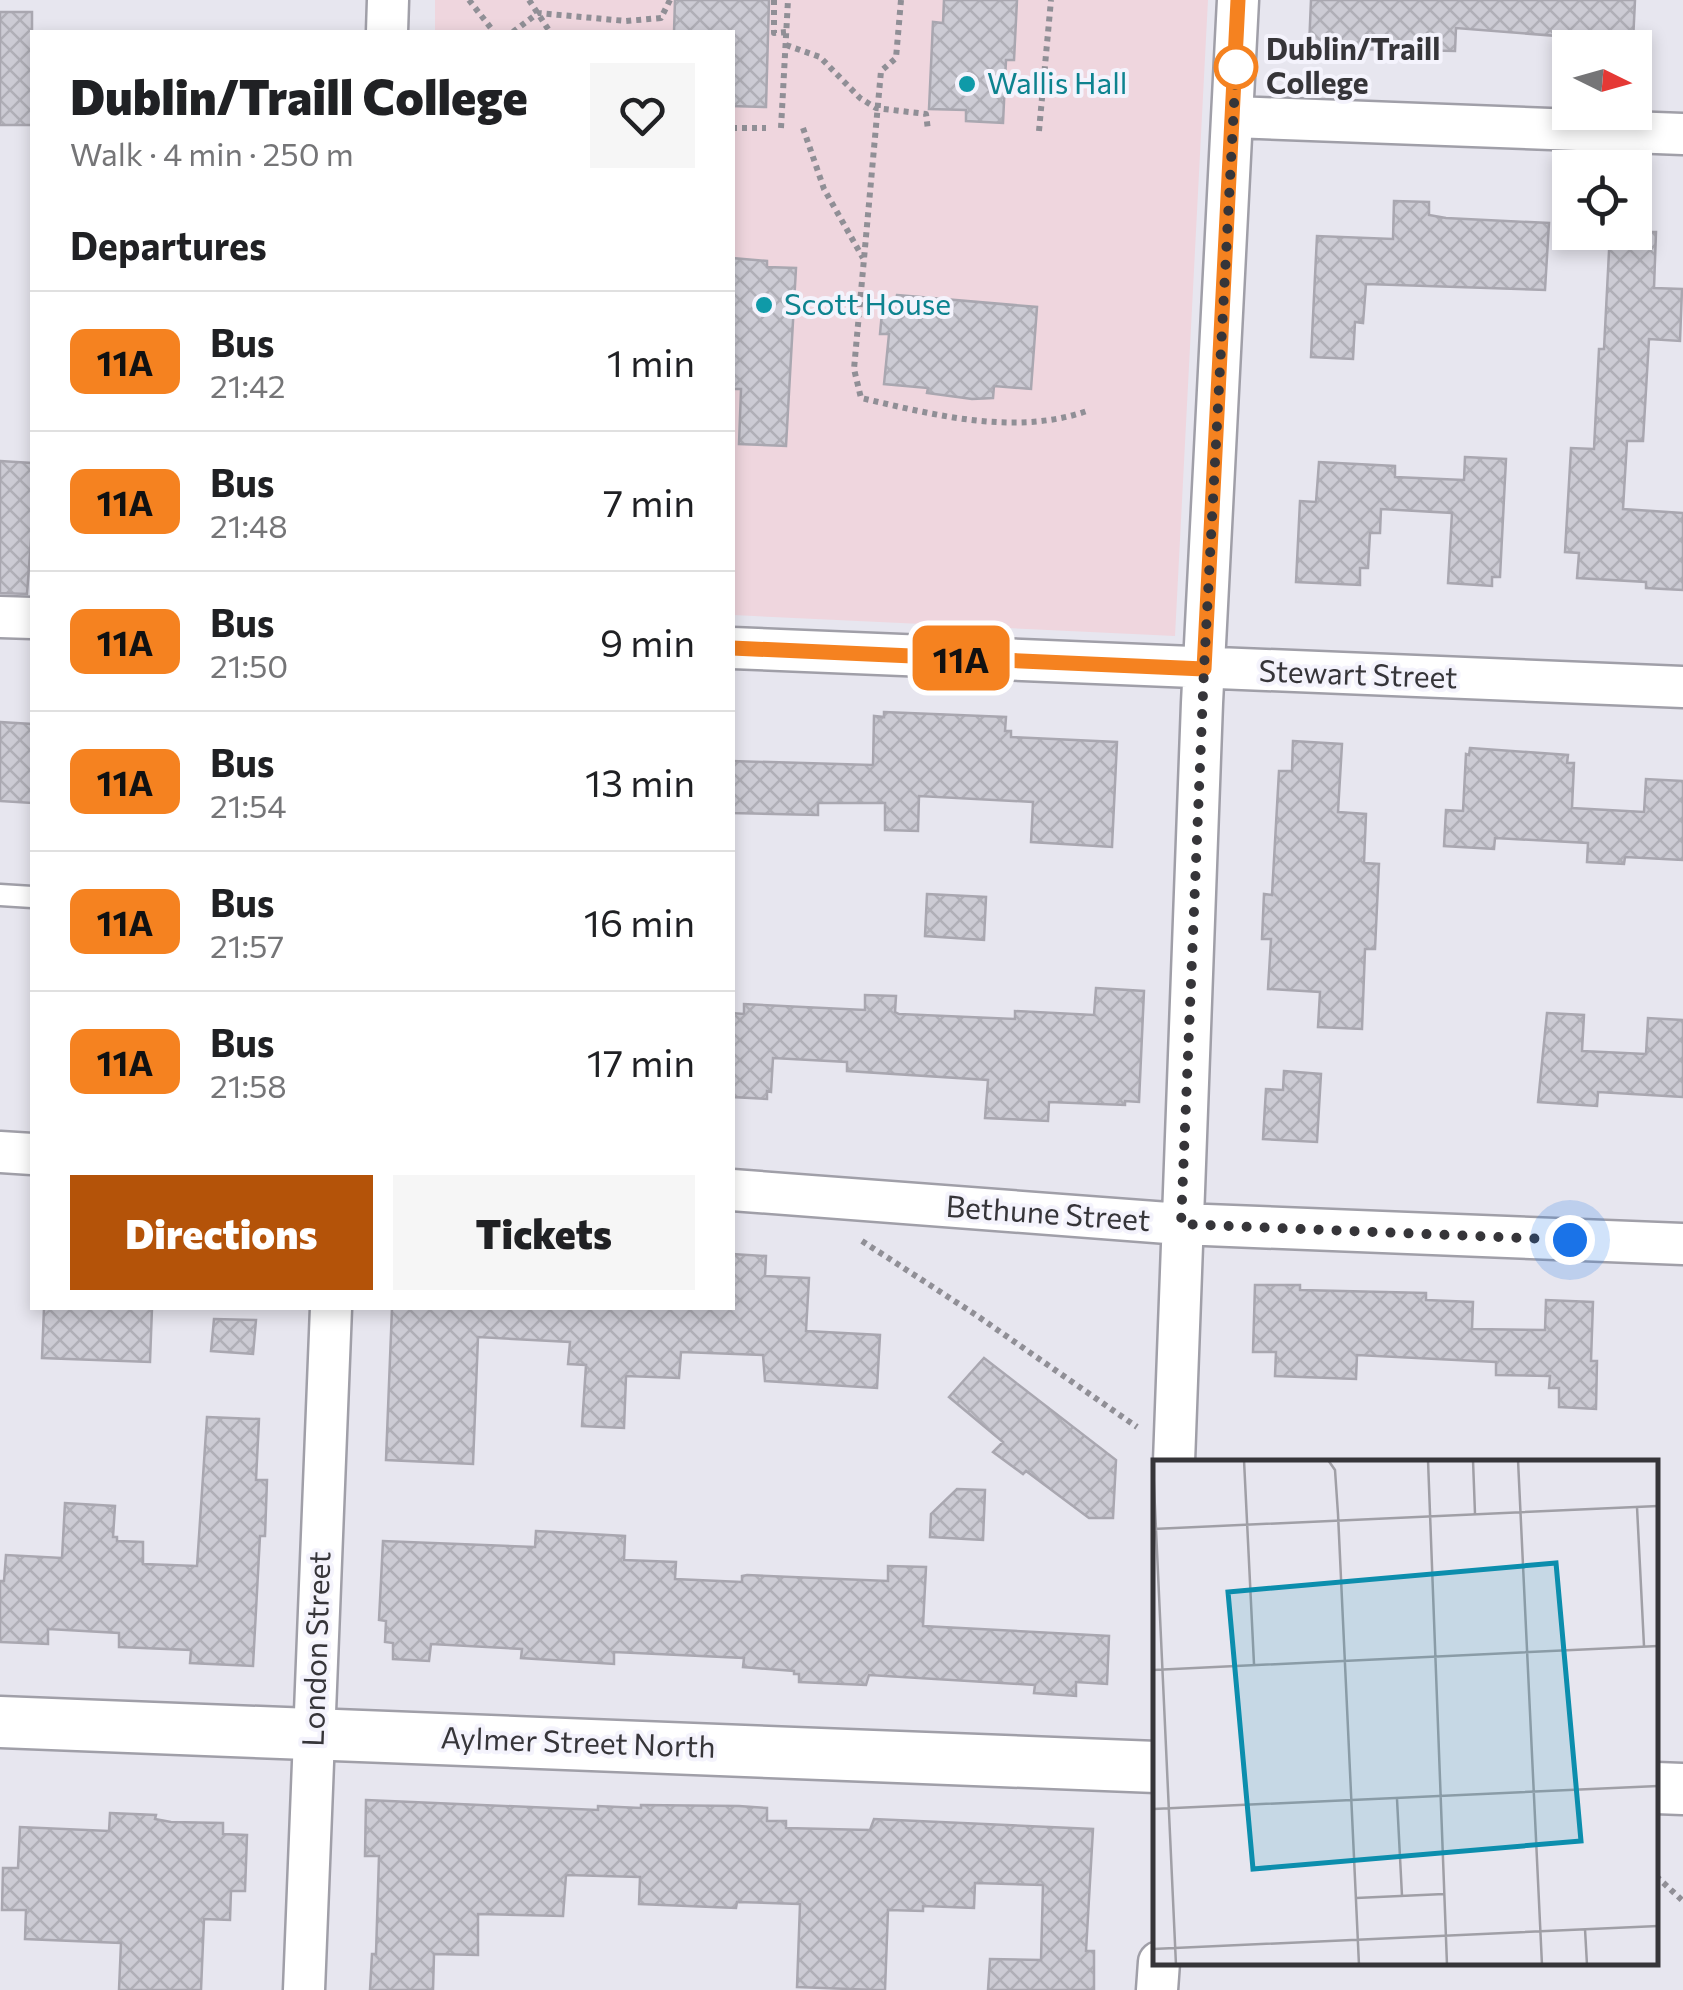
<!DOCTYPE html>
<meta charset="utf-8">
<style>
body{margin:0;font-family:Commissioner,sans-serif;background:#f6f6f6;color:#202124;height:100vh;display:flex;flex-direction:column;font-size:38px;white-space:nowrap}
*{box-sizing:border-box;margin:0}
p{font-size:32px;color:#757577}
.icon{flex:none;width:55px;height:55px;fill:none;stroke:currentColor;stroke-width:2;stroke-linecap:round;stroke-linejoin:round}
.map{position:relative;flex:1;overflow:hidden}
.drawer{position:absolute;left:30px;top:30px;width:705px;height:1280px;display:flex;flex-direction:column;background:#fff;border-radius:0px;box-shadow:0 5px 15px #0003}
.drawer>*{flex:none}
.badge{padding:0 20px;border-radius:15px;font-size:35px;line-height:65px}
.needle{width:65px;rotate:95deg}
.buttons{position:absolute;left:1552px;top:30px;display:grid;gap:20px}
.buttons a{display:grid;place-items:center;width:100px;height:100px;border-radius:0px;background:#fff;box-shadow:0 5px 15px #0003;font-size:50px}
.you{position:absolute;width:50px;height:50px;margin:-25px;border:8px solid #fff;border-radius:50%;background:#1a73e8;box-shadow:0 0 0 15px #1a73e833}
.map>.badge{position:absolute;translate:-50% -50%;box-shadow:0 0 0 5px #fff}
h2{padding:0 40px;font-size:38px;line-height:90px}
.round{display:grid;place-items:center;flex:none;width:105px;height:105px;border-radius:0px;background:#f6f6f6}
.head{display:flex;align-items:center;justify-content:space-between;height:170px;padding:0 40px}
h1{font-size:48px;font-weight:800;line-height:75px}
.cta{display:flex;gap:20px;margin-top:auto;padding:20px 40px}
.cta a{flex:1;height:115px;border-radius:0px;background:#b45309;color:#fff;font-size:40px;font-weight:800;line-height:115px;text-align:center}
.cta a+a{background:#f6f6f6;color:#202124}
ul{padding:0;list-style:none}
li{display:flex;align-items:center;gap:30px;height:140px;padding:0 40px;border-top:2px solid #e0e0e0}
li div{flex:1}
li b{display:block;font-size:38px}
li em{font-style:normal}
li .badge{min-width:110px;font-weight:700;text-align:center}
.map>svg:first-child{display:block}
</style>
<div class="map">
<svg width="1683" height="1990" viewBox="0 0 1683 1990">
<defs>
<pattern id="building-cross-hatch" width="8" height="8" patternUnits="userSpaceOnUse" patternTransform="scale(2.5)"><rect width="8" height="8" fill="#cccbd4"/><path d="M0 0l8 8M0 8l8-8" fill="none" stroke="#b0afb7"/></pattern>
</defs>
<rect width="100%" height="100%" fill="#e7e6ef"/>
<path fill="#efd6de" d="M435 0H1208L1175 636 733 615 732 32H435Z"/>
<path fill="url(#building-cross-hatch)" stroke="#a9a7b0" stroke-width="2.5" d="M675 0H769L766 107 732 106V32H674Z
M944 0H1017L1014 60H1006L1003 123 966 121V110L929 109 933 22 943 23Z
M1311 0H1635L1633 42 1456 28 1455 51 1309 48Z
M0 12H32V125H0Z
M1394 201 1429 202V215L1446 218 1549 223 1545 290 1366 284 1363 323 1355 322 1353 359 1311 357 1317 236 1393 239Z
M1610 232H1656L1654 288 1682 289 1680 341 1649 339 1643 441H1627L1623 509 1683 513V590L1646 588V582L1577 578 1579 553 1565 552 1571 448 1594 449 1599 349H1604Z
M732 258 767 261V267L796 268 786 446 739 444 741 389H732Z
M897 295 1037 307 1031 389 994 386 993 398 972 399 927 393 928 388 884 384 889 334H880L883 301 896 302Z
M1465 457 1506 459 1500 577H1492V586L1448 583 1452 513 1381 509 1380 533H1370L1368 568H1360V585L1296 582 1300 501 1316 502 1319 462 1395 466V477L1464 480Z
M0 461 32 463V527L27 594 0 593Z
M884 712 1006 717 1005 731H1011V737L1117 742 1112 847 1031 842 1033 802 919 796 918 831 885 830V803H818V815L732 813V761L873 765 874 716 884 717Z
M0 722 32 724V803L0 801Z
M1293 741 1342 744 1338 812 1366 814 1364 863 1379 864 1375 949H1365L1362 1029 1318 1027 1320 992 1268 989 1271 939H1262L1264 894 1272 895 1279 771H1292Z
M1470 748 1568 755 1567 763H1574L1572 808 1644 812 1646 779 1683 781V860L1625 857 1624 864 1587 862 1588 843 1495 838 1494 849 1444 846 1446 810 1463 811 1466 754 1469 755Z
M927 894 986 897 984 940 925 936Z
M1096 988 1144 991 1139 1102 1125 1101V1105L1049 1102 1048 1121 985 1118 988 1080 847 1071V1062L773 1058 771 1092 767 1091V1099L732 1097V1013L744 1014V1004L865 1010V995L896 996 895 1012 899 1014 1015 1019V1011L1094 1015Z
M1547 1013 1584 1015 1582 1051 1646 1054 1648 1018 1683 1020V1097L1598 1092 1597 1106 1538 1102Z
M1284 1071 1321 1074 1317 1142 1263 1139 1266 1089 1283 1090Z
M732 1254 766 1256 765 1276 809 1278 806 1331 880 1335 877 1388 765 1381 763 1355 681 1352 679 1378 626 1376 624 1428 582 1426 586 1365 568 1364 570 1342 478 1337 473 1464 386 1460 392 1308H732Z
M1255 1285H1300V1290L1426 1293V1300L1473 1302 1472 1329 1545 1330 1546 1300 1593 1302 1591 1361H1597L1596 1409 1559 1407V1388H1549L1550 1376 1496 1375V1362L1357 1355 1356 1379 1275 1376 1276 1352H1253Z
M44 1308H152L150 1362 42 1358Z
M214 1319 256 1320 253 1354 211 1351Z
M984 1358 1116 1460 1113 1518H1089L1026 1471 1023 1474 993 1452 1003 1442 949 1397Z
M207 1417 259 1419 256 1480H267L265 1536H260L253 1666 190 1663 191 1650 119 1647V1633L48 1629V1644L0 1642V1581H4L6 1555 62 1558 65 1503 115 1506 113 1537H117V1541L143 1542V1564L197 1566Z
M957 1489 985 1490 983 1540 930 1537 931 1514Z
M536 1531 625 1536 624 1560 676 1562 675 1579 742 1582V1576L747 1575 888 1581V1566L926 1567 923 1626 1109 1636 1107 1684 1076 1682V1696L1034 1693 1035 1685 869 1675 866 1685 799 1682V1674H794V1671L743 1667 744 1658 614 1652V1664L521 1658 522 1649 431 1644 429 1661 393 1659V1643L385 1642 386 1621 379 1620 383 1541 535 1547Z
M366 1800 598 1810V1806L641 1808V1805L739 1806 767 1808V1821H786V1828L870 1830 874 1819 1093 1829 1086 1951H1094V1990H988L990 1959 1041 1960 1043 1885 975 1883 974 1908 923 1906V1911L888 1910 885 1990H875L797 1987 800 1904 737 1902 736 1908 639 1904 640 1877 566 1875 563 1916 478 1914V1955L434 1954 433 1990H370L372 1954H376L379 1856H365Z
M110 1813 156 1815 155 1819 171 1822 223 1823V1834L247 1835 245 1891H231L230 1920 204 1919 201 1990H119L121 1943 25 1939 26 1910H2L3 1868H18L20 1827 109 1831Z"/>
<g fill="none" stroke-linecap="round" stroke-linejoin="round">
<g stroke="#a09fa8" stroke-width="25">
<path id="service" d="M0 895 32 897"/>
</g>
<g stroke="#a09fa8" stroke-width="45">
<path id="minor" d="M387 32 388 0
M1234 117 1683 134
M0 617 32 618
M732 648 1683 687
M0 1152 32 1154
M732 1190 1181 1224 1683 1244
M1174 1462 1202 703 1238 0
M304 1990 331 1308
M1157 1990 1159 1962"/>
</g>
<g stroke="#a09fa8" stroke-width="55">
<path id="tertiary" d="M0 1722 1156 1767
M1656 1788 1683 1789"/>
</g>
<path stroke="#908f96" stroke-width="6" stroke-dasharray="5 5" stroke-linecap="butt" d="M469 0 494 32
M529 0 550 32
M774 0V33L786 32
M901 0 896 58 881 71 854 369 861 398C935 415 1014 436 1087 411
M513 32 538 13 626 21 661 18 670 0
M786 45 820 57 860 98 876 108 926 114 928 130
M732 128H766
M781 128 788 0
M803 128 824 189 863 258
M1039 131 1051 0
M862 1241 976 1315 1137 1427
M1656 1876 1683 1901"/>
<use href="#service" stroke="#fff" stroke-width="20"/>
<use href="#minor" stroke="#fff" stroke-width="40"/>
<use href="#tertiary" stroke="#fff" stroke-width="50"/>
</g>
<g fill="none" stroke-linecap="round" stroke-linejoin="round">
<g stroke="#fff" stroke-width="22">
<path id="line" d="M732 648 1204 669 1238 0"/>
</g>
<use href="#line" stroke="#f58220" stroke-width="15"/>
<path stroke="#363539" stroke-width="10" stroke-dasharray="0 18" d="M1236 67 1204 669 1181 1224 1570 1240"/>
</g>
<circle fill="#fff" stroke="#f58220" stroke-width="5" cx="1236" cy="67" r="20"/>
<g fill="#0f9aa8" stroke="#f4f3fc" stroke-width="4">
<circle cx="967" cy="84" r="10"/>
<circle cx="764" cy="305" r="10"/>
</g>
<g text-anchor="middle" stroke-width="8" stroke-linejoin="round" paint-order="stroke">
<g font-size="30" font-weight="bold" fill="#363539" stroke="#f4f3fc" text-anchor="start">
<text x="1266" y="60">Dublin/Traill<tspan x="1266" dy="34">College</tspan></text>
</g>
<g font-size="30" fill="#0d838f" stroke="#f4f3fc" text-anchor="start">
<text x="987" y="94">Wallis Hall</text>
<text x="784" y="315">Scott House</text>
</g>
<g font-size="30" fill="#363539" stroke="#f4f3fc">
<text transform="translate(1358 675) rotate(2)" y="10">Stewart Street</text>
<text transform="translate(1048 1214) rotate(4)" y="10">Bethune Street</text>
<text transform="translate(317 1649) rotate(-88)" y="10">London Street</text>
<text transform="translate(578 1743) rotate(2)" y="10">Aylmer Street North</text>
</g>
</g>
<g transform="translate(1153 1460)">
<rect width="505" height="505" fill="#e7e6ef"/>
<path fill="none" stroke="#a09fa6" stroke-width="2.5" d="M91 0 101 204M175 0 182 10 185 54 206 505M275 0 294 505M320 0 322 54M365 0 389 505M0 4 23 505M484 47 491 186M0 69 505 46M0 210 505 186M244 339 249 436M0 349 505 326M203 438 291 434M432 469 434 505M0 489 505 466"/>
<path fill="#0c8ead" fill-opacity="0.15" stroke="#0c8ead" stroke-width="5" d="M403 103 428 381 100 409 75 132Z"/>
<rect width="505" height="505" fill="none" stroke="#363539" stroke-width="5"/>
</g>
</svg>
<div class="buttons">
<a><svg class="needle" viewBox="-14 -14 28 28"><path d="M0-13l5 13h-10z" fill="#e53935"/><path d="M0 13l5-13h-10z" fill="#757577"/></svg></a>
<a><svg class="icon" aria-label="locate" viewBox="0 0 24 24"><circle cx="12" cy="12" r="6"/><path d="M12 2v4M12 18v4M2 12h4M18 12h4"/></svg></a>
</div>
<div class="you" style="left:1570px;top:1240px"></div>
<b class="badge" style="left:961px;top:658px;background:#f58220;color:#111">11A</b>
<section class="drawer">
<div class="head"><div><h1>Dublin/Traill College</h1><p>Walk · 4 min · 250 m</p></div><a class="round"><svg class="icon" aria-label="heart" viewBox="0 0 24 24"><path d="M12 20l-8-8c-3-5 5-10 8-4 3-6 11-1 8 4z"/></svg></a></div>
<h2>Departures</h2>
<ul>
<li><span class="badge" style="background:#f58220;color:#111">11A</span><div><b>Bus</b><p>21:42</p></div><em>1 min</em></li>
<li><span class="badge" style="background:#f58220;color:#111">11A</span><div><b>Bus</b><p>21:48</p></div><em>7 min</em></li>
<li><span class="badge" style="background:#f58220;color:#111">11A</span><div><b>Bus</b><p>21:50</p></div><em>9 min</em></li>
<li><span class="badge" style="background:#f58220;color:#111">11A</span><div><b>Bus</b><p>21:54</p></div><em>13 min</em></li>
<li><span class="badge" style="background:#f58220;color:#111">11A</span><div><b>Bus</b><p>21:57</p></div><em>16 min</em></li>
<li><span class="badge" style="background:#f58220;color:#111">11A</span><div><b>Bus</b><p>21:58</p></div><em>17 min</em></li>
</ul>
<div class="cta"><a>Directions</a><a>Tickets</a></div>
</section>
</div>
